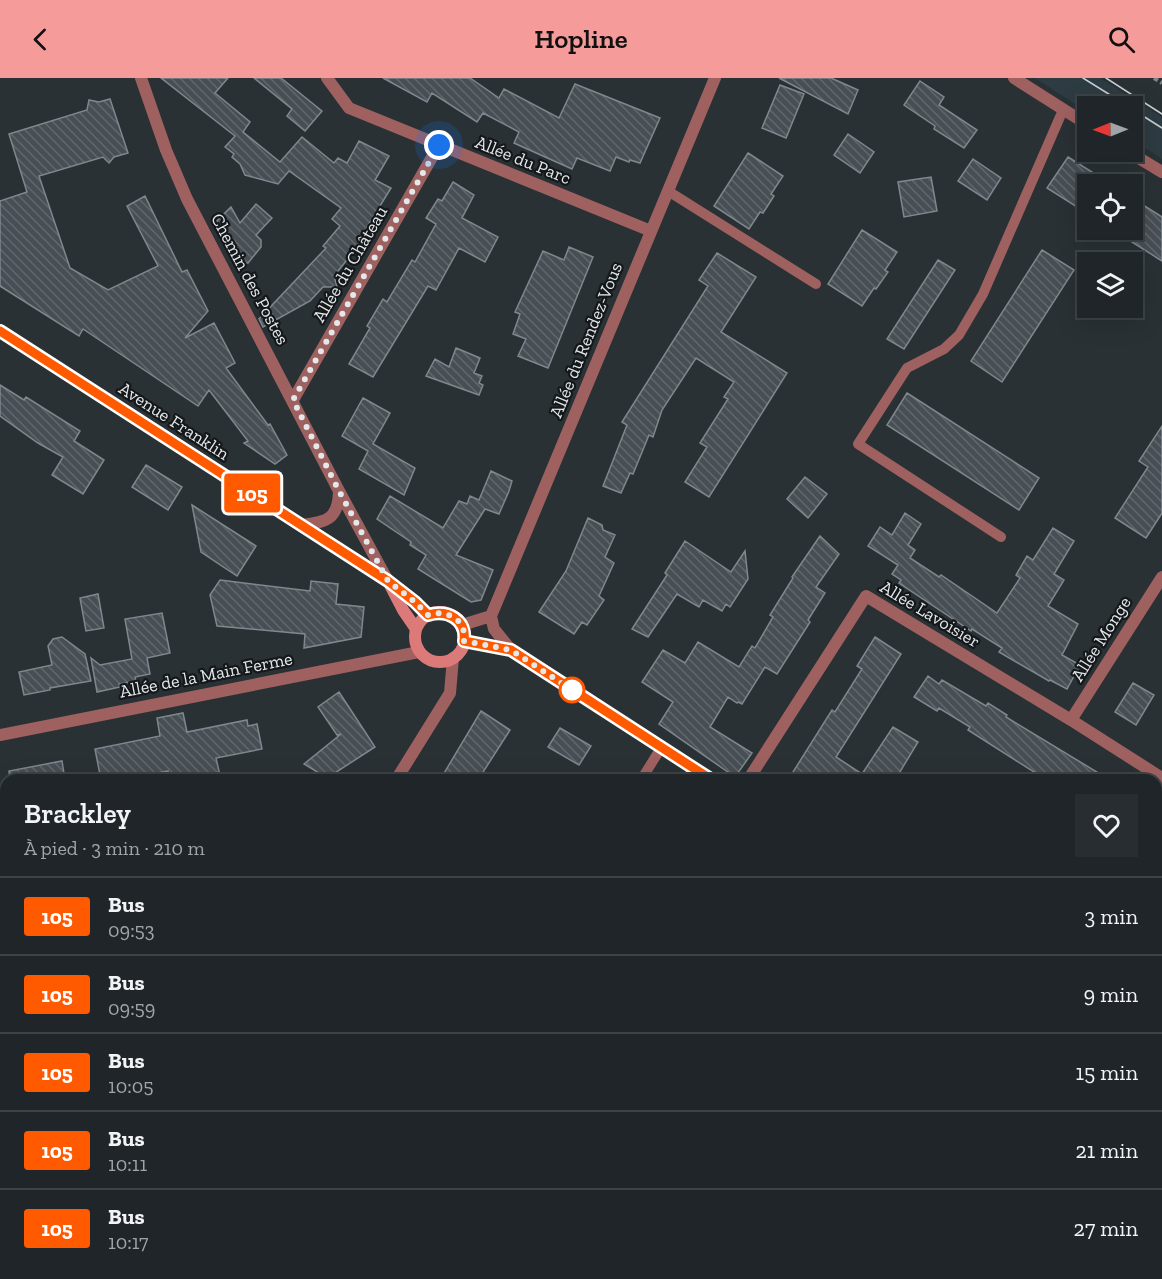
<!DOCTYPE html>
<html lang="fr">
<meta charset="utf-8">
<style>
body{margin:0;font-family:"Zilla Slab",serif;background:#272d30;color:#f1f3f6;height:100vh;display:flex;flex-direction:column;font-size:22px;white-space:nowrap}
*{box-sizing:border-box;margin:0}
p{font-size:20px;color:#a1a5a8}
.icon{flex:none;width:33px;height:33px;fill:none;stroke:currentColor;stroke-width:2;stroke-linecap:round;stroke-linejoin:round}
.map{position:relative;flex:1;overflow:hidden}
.side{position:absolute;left:0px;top:696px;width:1162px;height:506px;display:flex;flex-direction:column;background:#1f2528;border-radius:18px 18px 0 0;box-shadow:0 6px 24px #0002,0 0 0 2px #3c4245}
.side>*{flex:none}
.badge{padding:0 12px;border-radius:4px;font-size:21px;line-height:39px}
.needle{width:39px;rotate:269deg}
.fabs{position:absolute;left:1077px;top:18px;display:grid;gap:12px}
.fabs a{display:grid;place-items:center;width:66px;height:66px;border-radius:0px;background:#1f2528;box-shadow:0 6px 24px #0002,0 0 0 2px #3c4245;font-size:30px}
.you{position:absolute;width:30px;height:30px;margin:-15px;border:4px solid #fff;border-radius:50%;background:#1a73e8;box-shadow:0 0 0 9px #1a73e833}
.map>.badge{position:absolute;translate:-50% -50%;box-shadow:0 0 0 3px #fff}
.round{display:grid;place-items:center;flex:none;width:63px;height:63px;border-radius:0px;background:#272d30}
.summary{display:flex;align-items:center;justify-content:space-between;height:102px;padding:0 24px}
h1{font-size:28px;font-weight:600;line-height:45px}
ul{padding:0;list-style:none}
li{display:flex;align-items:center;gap:18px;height:78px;padding:0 24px;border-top:2px solid #3c4245}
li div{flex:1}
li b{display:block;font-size:22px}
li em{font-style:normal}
li .badge{min-width:66px;font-weight:700;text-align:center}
header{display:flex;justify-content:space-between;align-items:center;height:78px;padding:0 24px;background:#f59b9a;color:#111;font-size:27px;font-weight:600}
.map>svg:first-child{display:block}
</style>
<header><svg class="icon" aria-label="back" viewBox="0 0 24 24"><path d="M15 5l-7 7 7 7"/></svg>Hopline<svg class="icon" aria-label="search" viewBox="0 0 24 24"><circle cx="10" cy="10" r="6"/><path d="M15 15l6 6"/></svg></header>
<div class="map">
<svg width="1162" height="1201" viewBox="0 0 1162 1201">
<defs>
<pattern id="building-back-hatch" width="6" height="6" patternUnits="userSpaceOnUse" patternTransform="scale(1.5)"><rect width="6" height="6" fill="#474f54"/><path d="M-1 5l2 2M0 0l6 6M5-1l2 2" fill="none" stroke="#61686d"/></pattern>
</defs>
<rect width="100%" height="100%" fill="#293135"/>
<path fill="#2d3b42" d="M1035 0H1100L1162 39V81L1133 62 1132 28H1088L1087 34Z"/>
<path fill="url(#building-back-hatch)" stroke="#7f888e" stroke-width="1.5" d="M161 0H228L215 15 250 44 243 54 280 84 302 59 334 85 338 80 347 85 359 63 389 78 375 102 391 110 367 149 371 152 334 198 337 209H323L310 223 263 249 259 241 326 170 323 168 340 148 332 141 341 130 289 93 278 106 245 97 240 86 232 79 234 76 225 69 235 58Z
M254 0H281L322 33 305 53 287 38 292 31Z
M383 0H470L499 20 504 11 559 40 575 6 660 40 640 85 630 82 629 84 616 79 610 93 577 80 572 91 514 65 519 54 483 35 477 44 432 15 427 24Z
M779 0H831L858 12 848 36Z
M920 3 944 19 939 27 977 52 964 70 934 51 935 48 904 27Z
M780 7 804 16 786 60 762 50Z
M110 21 128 75 114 79 109 85 103 79 39 98 70 190 108 212 158 188 127 128 145 118 182 194 187 192 208 233 185 260 214 245 235 285 226 290 268 347 270 346 287 377 275 386 244 365 248 363 209 312 198 328 83 251 79 258 0 208V123L27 114 9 56 87 32 89 22 99 24Z
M848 56 874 74 860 95 834 77Z
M748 75 783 98 771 116 774 118 763 135 760 134 749 151 714 128Z
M1068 79 1111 106H1088V136L1047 110Z
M973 81 1001 100 987 122 958 103Z
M931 99 937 133 904 139 898 104Z
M453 104 474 117 462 140 498 159 485 184 459 170 436 212 428 208 373 299 349 286 370 250 367 248 383 221 387 224 412 182 415 184 436 146 426 140 438 121 442 123Z
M1132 120 1162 139V183L1132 164Z
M256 126 272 140 256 157 261 162V169L248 185H239L217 143 231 129 240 145Z
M862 152 897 174 885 192 888 194 876 211 874 210 862 228 828 206Z
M569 169 593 179 548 290 518 278 526 261 513 256 520 236 515 234 543 173 564 182Z
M1042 172 1074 192 1002 304 971 283Z
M717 175 756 199 721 254 787 295 709 419 685 404 707 369 700 365 728 321 724 319 734 304 696 280 662 332 653 359 649 357 633 396 630 395 621 415 603 408 627 347 622 344 708 208 699 202Z
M938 182 955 192 904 271 887 261Z
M456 270 480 280 474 295 482 298 479 305 483 307 479 317 426 298 435 281 449 289Z
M0 307 24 322 26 319 80 353 74 363 104 382 83 416 52 397 63 379 38 365 0 338Z
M907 315 1039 400 1019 432 887 347Z
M363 320 390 335 373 366 415 390 404 417 359 391 368 373 342 358Z
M1162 348V435L1146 460 1115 440 1148 389 1139 383Z
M146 387 182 409 168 432 132 409Z
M491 393 512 403 509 413 499 436 485 431 456 477 493 492 481 522 471 524 418 491 426 477 410 467 411 464 377 441 390 418 443 450 459 423 467 426 470 418 479 422Z
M805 399 827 416 808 440 787 421Z
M192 427 256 468 237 498 201 474Z
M905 435 921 446 908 467 915 472 910 480 939 499 941 497 997 535 1020 500 1016 497 1027 478 1033 482 1053 450 1074 463 1054 496 1064 502 1048 528 1078 546 1062 577 1080 587 1067 611 1050 602 1049 603 999 574 1002 570 972 551 971 553 899 505 901 502 892 496 898 487 868 468 880 449 892 457Z
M588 440 602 447 603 452 615 457 605 479 614 485 599 518 604 522 587 547 582 544 574 556 539 534 566 493Z
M820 458 839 476 816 509 825 515 808 542 810 544 777 596 765 589 742 626 738 624 737 625 728 619 710 649 752 675 735 699 659 646 673 624 642 604 663 572 685 585 698 564 739 589 752 568 755 570 773 539 770 537 793 500 792 499Z
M685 463 731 494 745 473 748 501 730 529 726 526 722 533 703 522 699 529 677 516 648 559 632 551 667 497 665 495Z
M220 502 310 513 311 503 338 506 336 526 364 529 361 559 304 570 305 556 217 548 210 517Z
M98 516 104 550 86 553 80 520Z
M162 535 170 575 147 580 150 596 135 599 136 603 119 606 120 609 97 614 91 580 100 587 132 581 125 541Z
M62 559 85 576 91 603 50 610V612L24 617 19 594 52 587 48 568 53 561Z
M875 559 901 576 836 679 862 696 893 649 918 664 895 702H788L832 632 835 634 862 591 857 588Z
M928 598 939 606 942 602 986 628 988 625 1007 637 1006 639 1110 702H1061L1049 695 1045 701 968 652 970 649 939 630 937 633 914 619Z
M1133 605 1154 617 1136 647 1115 634Z
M339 614 375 669 327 700 304 686 341 656 337 657 318 629Z
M481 633 510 652 478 702H440Z
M183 635 187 654 247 642 248 648 257 646 262 671 216 680 221 702H170L168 693 123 702H101L95 671 160 658 157 640Z
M560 650 591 668 579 687 548 669Z
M62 683 65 702H10L9 693Z"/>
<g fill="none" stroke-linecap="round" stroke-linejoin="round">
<path stroke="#7e8589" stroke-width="4" stroke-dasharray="4.5 3" stroke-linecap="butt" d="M1154 0 1162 5"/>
<path stroke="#9e6160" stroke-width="10" d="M668 113 816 206
M1001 459 858 366 907 290 944 271 959 257 983 216 1063 32
M641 702 661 670
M1156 1063 1162 1055
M1013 1196 1023 1201
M1036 1201 1039 1196"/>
<path stroke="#9e6160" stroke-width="12" d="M141 0 166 72 187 121 339 413 388 503
M327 0 349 30 651 153
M1014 0 1088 47
M1129 74 1162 94
M293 322 439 67
M302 447C327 444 338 441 339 414
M491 538 494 551 511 572
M462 547 491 538 715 0
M1071 642 1162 499
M0 657 419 574
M396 702 450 615 453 580
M748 702 866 518 1071 642 1162 700
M1156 802 1162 794
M428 1196 482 1201
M82 1201 86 1196"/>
<path stroke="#dc7a7a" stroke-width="12" d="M0 253 388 503 415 524 428 537
M390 507 403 532 416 551
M415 559a25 25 0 1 1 50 0a25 25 0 1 1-50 0Z
M464 563 511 572 712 702
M1156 980 1162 983
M812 1201V1196"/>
<path stroke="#cad0d3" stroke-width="1.5" d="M1083 0 1128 28
M1106 0 1162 36
M1132 31 1162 50"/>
</g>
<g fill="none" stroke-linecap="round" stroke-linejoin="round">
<g stroke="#fff" stroke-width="14">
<path id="line" d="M0 253 388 503 415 524 428 537C448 531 467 542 464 563L511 572 712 702"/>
</g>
<use href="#line" stroke="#ff5a00" stroke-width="9"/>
<path stroke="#e3e8eb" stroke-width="6" stroke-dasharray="0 10.8" d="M439 67 293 322 339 413 388 503 415 524 428 537C448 531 467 542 464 563L511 572 572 612"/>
</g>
<circle fill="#fff" stroke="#ff5a00" stroke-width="3" cx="572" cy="612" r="12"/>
<g text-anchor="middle" stroke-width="4.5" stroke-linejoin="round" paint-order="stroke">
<g font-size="18" fill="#e3e8eb" stroke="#15181a">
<text transform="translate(523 82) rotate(22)" y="6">Allée du Parc</text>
<text transform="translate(350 186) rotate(-60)" y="6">Allée du Château</text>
<text transform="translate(250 201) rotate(62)" y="6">Chemin des Postes</text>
<text transform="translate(586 262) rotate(-68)" y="6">Allée du Rendez-Vous</text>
<text transform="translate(174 343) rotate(33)" y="6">Avenue Franklin</text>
<text transform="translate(930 536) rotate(31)" y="6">Allée Lavoisier</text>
<text transform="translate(1101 561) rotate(-58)" y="6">Allée Monge</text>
<text transform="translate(206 597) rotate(-11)" y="6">Allée de la Main Ferme</text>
</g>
</g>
</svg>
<div class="fabs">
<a><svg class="needle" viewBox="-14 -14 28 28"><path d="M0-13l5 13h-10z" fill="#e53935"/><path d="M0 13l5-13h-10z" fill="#a1a5a8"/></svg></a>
<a><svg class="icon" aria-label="locate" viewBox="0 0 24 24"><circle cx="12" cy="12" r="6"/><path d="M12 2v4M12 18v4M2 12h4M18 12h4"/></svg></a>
<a><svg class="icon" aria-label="layers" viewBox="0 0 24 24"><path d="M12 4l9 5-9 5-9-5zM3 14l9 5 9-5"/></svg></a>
</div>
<div class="you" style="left:439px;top:67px"></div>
<b class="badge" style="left:252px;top:415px;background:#ff5a00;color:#fff">105</b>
<section class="side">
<div class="summary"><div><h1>Brackley</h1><p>À pied · 3 min · 210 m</p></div><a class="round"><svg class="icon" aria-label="heart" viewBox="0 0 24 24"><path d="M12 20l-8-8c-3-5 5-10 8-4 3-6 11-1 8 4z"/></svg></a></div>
<ul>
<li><span class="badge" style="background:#ff5a00;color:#fff">105</span><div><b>Bus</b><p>09:53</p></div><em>3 min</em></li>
<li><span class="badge" style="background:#ff5a00;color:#fff">105</span><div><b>Bus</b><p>09:59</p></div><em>9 min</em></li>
<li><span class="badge" style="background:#ff5a00;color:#fff">105</span><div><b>Bus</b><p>10:05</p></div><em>15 min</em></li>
<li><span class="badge" style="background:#ff5a00;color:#fff">105</span><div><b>Bus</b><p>10:11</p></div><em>21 min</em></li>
<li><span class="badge" style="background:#ff5a00;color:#fff">105</span><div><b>Bus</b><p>10:17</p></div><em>27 min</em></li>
</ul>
</section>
</div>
